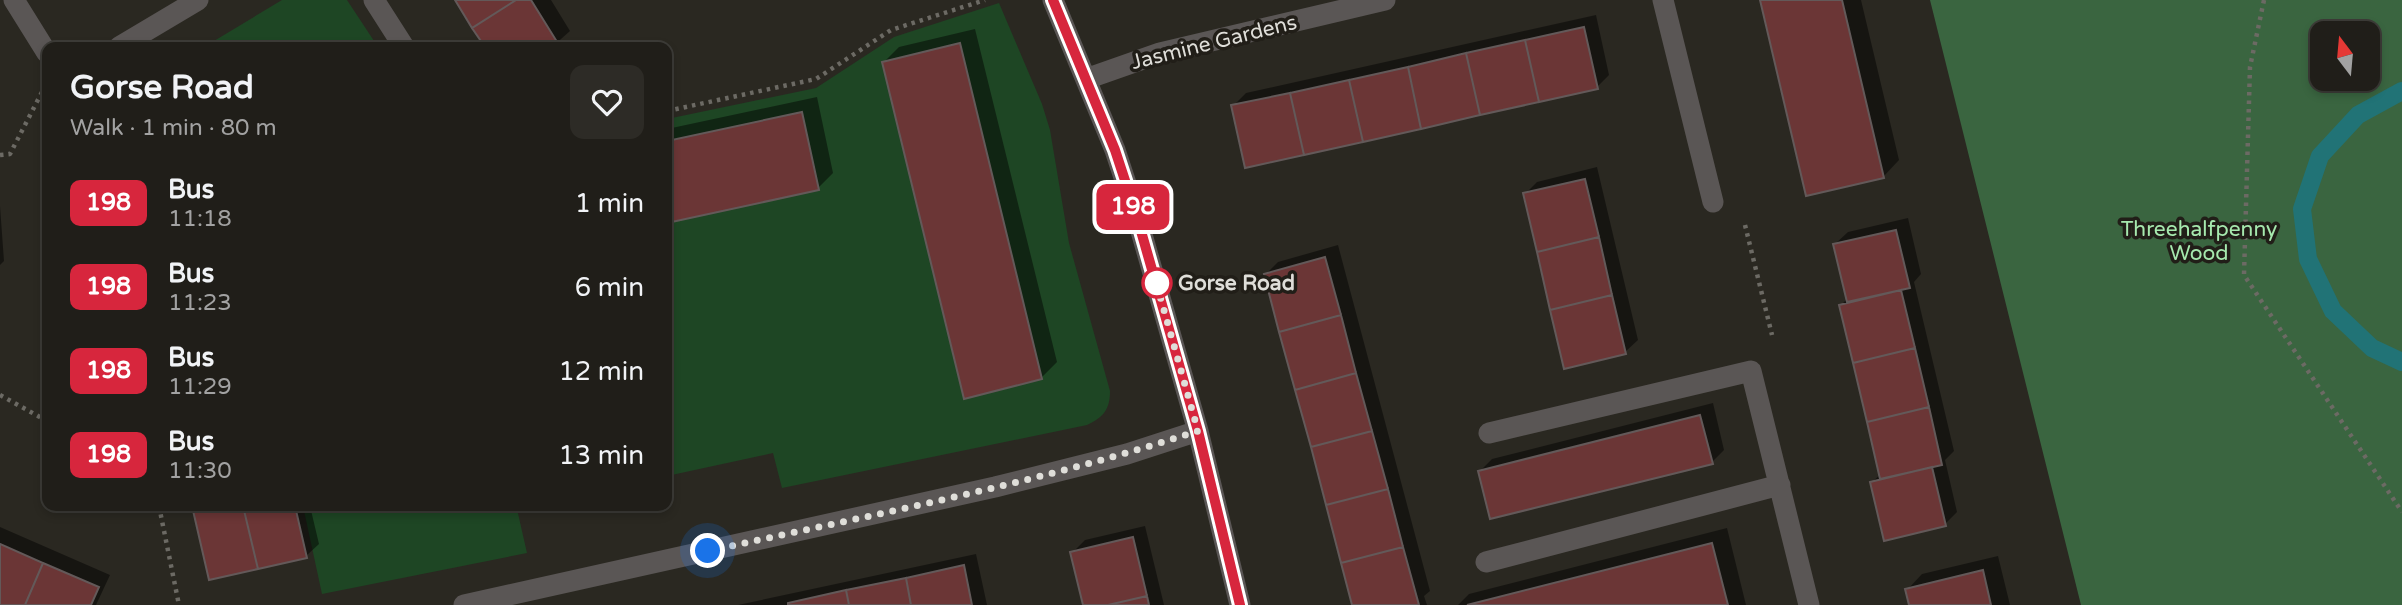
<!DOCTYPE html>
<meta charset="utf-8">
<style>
body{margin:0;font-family:"Varela Round",sans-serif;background:#2d2b26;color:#f1f3f6;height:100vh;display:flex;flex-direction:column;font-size:26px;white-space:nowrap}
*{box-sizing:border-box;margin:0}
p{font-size:23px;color:#a2a2a2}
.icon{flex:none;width:38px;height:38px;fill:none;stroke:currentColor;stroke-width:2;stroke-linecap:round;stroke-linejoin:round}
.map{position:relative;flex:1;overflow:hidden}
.panel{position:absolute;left:42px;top:42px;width:630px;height:469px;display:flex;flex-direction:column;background:#201e19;border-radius:14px;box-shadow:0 4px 10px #0003,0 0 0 2px #3d3c38}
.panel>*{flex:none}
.badge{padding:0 14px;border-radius:10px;font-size:24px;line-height:46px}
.needle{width:46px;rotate:344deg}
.tools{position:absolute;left:2310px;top:21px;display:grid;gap:14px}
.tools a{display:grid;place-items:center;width:70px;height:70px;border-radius:14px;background:#201e19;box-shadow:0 4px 10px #0003,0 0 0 2px #3d3c38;font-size:35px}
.you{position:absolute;width:35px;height:35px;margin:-18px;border:5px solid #fff;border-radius:50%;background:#1a73e8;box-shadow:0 0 0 10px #1a73e833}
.map>.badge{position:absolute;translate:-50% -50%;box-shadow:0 0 0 4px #fff}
.round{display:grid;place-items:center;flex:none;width:74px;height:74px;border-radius:14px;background:#2d2b26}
.headline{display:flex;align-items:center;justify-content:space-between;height:119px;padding:0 28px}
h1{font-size:33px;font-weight:700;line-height:52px}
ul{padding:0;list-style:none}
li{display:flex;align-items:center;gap:21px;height:84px;padding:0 28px}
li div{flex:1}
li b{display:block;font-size:26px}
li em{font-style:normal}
li .badge{min-width:77px;font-weight:700;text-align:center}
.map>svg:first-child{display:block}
</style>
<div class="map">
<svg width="2402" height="605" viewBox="0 0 2402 605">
<rect width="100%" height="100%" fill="#2a2821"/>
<path fill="#1e4624" d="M282 0H347L378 47H204Z
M999 3 1042 104 1050 130 1069 243 1110 391C1110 409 1104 417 1087 425L782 488 773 453 667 476V119L816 88 894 37Z
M303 506H528L517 509 527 553 322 594Z"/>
<path fill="#3a6540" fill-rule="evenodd" d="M1930 0H2402V605H2081ZM2322 33H2368V79H2322Z"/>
<path fill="#0007" d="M457 0H551L570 31 552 47H487Z
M1761 0H1861L1899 160 1884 176 1807 194Z
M1596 15 1609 75 1597 87 1233 106 1246 93Z
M975 29 1057 362 1042 377 965 396 883 63 899 47Z
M817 97 833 173 818 188 667 221V129Z
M1597 167 1638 340 1625 352 1525 194 1537 182Z
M0 206 4 261 0 265Z
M1908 218 1921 274 1914 282 1954 451 1945 460 1957 512 1945 524 1872 482 1881 474 1841 305 1848 298 1835 244 1848 232Z
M1338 245 1430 591 1424 596 1427 605H1355L1266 274 1278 262Z
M1713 403 1724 450 1712 462 1480 471 1492 459Z
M194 506H310L319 544 306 556 210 578Z
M1145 526 1164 605H1085L1072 553 1085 540Z
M0 527 110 575 96 605H0Z
M1727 528 1746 605H1458L1469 594Z
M976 554 987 605H738Z
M1998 556 2010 605H1910L1907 590 1922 574Z"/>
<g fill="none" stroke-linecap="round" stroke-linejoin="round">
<path stroke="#217376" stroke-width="18" d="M2402 91 2358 115 2320 156 2302 209 2308 259 2333 311 2372 348 2402 362"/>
</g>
<path fill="#6b3636" stroke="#635959" stroke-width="2" d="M455 0H516L472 28Z
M516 0H531L559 45 555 47H485L472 28Z
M1760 0H1842L1884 178 1806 196Z
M1584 27 1598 89 1539 102 1525 40Z
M1525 40 1539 102 1480 115 1466 53Z
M960 43 1042 379 964 399 882 62Z
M1466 53 1480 115 1421 129 1408 67Z
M1408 67 1421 129 1363 142 1349 80Z
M1349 80 1363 142 1304 155 1290 93Z
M1290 93 1304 155 1245 168 1231 105Z
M802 112 819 190 667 223V141Z
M1585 179 1599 237 1537 252 1523 193Z
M1896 230 1910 288 1847 302 1833 244Z
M1599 237 1612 295 1550 310 1537 252Z
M1325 257 1341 315 1279 332 1264 274Z
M1901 290 1915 348 1853 363 1839 305Z
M1612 295 1626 354 1564 369 1550 310Z
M1341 315 1356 373 1295 390 1279 332Z
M1915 348 1929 407 1867 422 1853 363Z
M1356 373 1372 431 1311 447 1295 390Z
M1929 407 1942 465 1880 479 1867 422Z
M1700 415 1713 464 1490 519 1478 471Z
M1372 431 1388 489 1326 505 1311 447Z
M1932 467 1946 526 1884 541 1870 482Z
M1388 489 1403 547 1341 563 1326 505Z
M192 506H243L258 569 209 580Z
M243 506H295L307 558 258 569Z
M1133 537 1147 596 1108 605H1083L1070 552Z
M1712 543 1728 605H1467Z
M0 544 43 563 25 605H0Z
M1403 547 1419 605H1352L1341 563Z
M43 563 99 587 91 605H25Z
M964 565 972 605H911L906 578Z
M1983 570 1991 605H1909L1905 589Z
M906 578 911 605H849L846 590Z
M846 590 849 605H788V603Z
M1147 596 1149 605H1108Z"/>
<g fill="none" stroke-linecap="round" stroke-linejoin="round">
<path stroke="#6c6a64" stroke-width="4.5" stroke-dasharray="3.5 5" stroke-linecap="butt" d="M2264 0 2250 67 2244 275 2402 512
M667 111 816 79 891 30 985 0
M0 155 10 154 42 92
M1745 225 1772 335
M0 395 47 421
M159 506 179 605"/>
<path stroke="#5a5655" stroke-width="21" d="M14 0 47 53
M374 0 404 47
M1053 0 1115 150 1137 217 1198 431 1240 605
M1663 0 1713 202
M119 47 198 0
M1086 79 1160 53 1385 0
M1489 433 1751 371 1809 605
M1486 562 1780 485
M464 605 995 487 1127 454 1198 431"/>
</g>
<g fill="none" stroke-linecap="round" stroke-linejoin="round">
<g stroke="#fff" stroke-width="16">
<path id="line" d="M1053 0 1115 150 1137 217 1198 431 1240 605"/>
</g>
<use href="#line" stroke="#d7263d" stroke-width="10"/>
<path stroke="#dfded9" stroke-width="7" stroke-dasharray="0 12.6" d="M708 551C872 515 1038 483 1198 431L1155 278 1157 283"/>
</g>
<circle fill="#fff" stroke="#d7263d" stroke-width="3.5" cx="1157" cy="283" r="14"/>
<g text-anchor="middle" stroke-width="7" stroke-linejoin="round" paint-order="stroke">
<g font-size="21" fill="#dfded9" stroke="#211e18">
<text transform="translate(1214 42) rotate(-14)" y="7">Jasmine Gardens</text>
</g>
<g font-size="21" fill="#a6e9ae" stroke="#211e18">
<text x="2199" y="236">Threehalfpenny<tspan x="2199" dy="24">Wood</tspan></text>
</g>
<g font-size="21" font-weight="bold" fill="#dfded9" stroke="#211e18" text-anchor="start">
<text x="1178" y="290">Gorse Road</text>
</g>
</g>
</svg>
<div class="tools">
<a><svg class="needle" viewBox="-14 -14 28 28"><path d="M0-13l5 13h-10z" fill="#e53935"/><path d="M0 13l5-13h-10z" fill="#a2a2a2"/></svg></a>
</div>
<div class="you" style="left:708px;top:551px"></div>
<b class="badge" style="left:1133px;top:207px;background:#d7263d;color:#fff">198</b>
<section class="panel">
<div class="headline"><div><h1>Gorse Road</h1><p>Walk · 1 min · 80 m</p></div><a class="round"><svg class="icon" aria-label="heart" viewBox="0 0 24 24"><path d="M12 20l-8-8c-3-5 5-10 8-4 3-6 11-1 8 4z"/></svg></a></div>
<ul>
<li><span class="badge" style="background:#d7263d;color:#fff">198</span><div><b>Bus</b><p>11:18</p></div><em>1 min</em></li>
<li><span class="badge" style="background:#d7263d;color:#fff">198</span><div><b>Bus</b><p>11:23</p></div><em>6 min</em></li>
<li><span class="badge" style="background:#d7263d;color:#fff">198</span><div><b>Bus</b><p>11:29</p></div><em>12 min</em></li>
<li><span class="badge" style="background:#d7263d;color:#fff">198</span><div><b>Bus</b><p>11:30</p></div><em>13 min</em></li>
</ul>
</section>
</div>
